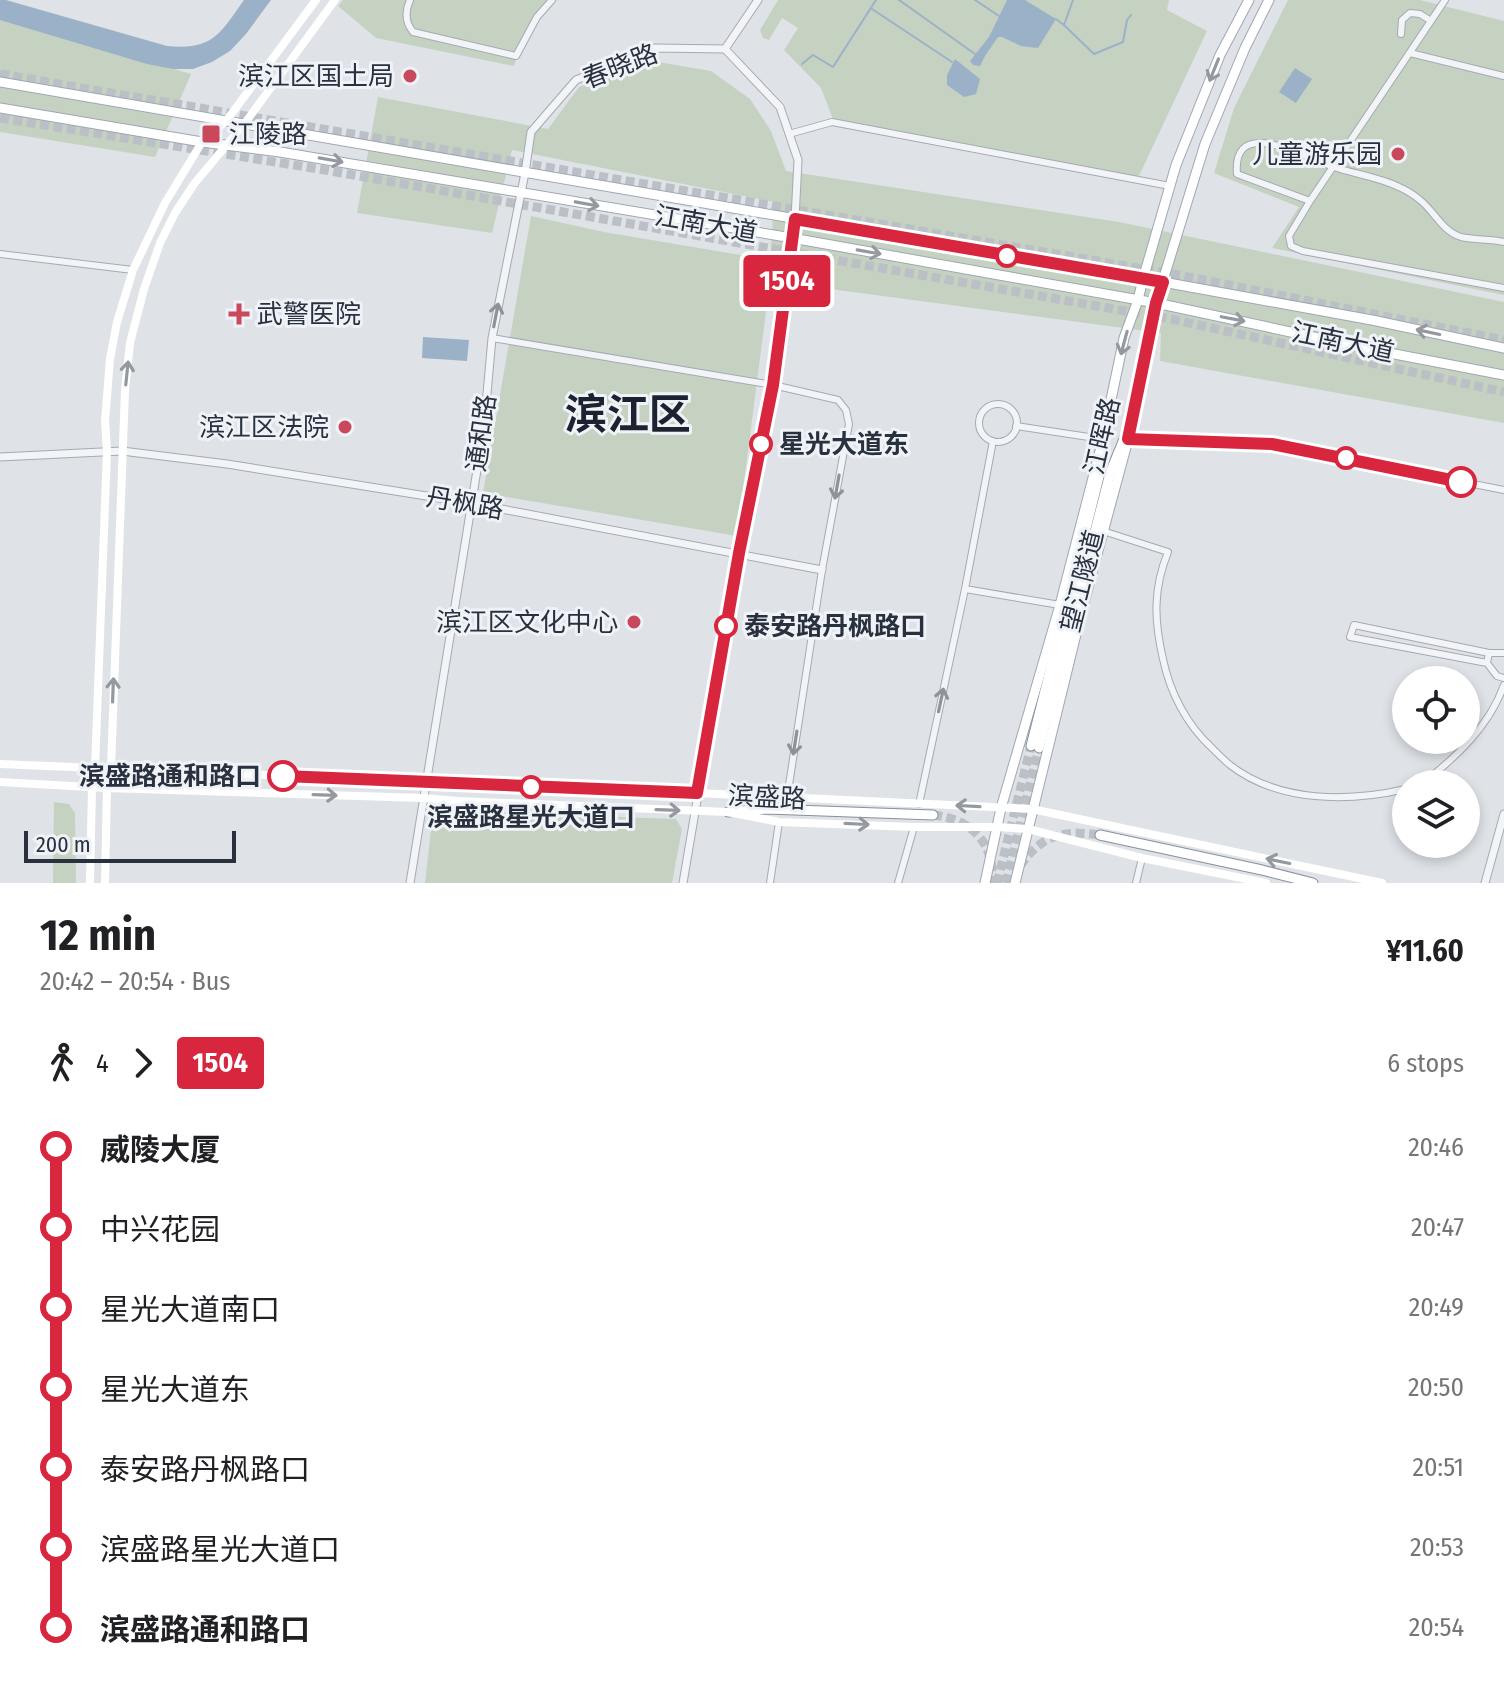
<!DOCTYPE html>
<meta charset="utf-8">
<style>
body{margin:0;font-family:"Fira Sans Condensed","Noto Sans SC",sans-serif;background:#f2f2f2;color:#202124;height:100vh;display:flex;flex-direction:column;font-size:30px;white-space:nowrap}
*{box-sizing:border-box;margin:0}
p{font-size:26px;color:#757577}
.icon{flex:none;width:44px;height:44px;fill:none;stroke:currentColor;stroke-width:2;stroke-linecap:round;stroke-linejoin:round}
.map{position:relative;height:883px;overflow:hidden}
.details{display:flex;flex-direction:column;background:#fff;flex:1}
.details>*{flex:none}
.badge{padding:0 16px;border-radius:6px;font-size:28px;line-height:52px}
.fabs{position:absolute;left:1392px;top:666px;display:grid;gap:16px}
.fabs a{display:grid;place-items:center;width:88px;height:88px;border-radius:50%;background:#fff;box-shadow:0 4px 12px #0003;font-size:40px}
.scale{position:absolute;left:24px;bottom:20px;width:212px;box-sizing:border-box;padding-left:8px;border:4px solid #29313f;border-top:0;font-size:22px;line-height:28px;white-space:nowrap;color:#29313f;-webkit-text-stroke:6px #eff2f6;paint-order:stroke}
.map>.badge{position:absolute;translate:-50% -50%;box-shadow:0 0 0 4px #fff}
.legs{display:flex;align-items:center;gap:12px;height:88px;padding:0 40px;font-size:26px}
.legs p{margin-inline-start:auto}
.head{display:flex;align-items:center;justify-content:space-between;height:136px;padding:0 40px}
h1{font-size:44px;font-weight:700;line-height:60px}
ul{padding:0 40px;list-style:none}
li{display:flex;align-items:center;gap:28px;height:80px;font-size:30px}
li i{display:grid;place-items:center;width:12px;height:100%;margin:0 10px;background:currentColor}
li i::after{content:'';width:20px;height:20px;margin:-10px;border:6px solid;border-radius:50%;background:#fff}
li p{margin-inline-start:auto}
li:first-child i{background:linear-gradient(#0000 50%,currentColor 0)}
li:last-child i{background:linear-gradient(currentColor 50%,#0000 0)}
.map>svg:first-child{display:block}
</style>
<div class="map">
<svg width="1504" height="883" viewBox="0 0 1504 883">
<rect width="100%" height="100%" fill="#dfe3e8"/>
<path fill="#c5d2c1" d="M343 0H552C535 18 521 41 514 66L376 38 338 6Z
M778 0H1169L1167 10 1207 31 1138 178 833 119 821 88 784 50 798 28 782 18 769 40 763 38 760 30Z
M1288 0H1420L1504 21V295L1272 248 1299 207 1214 173 1234 108Z
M0 17 191 74 155 157 0 132Z
M652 61 711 71 750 99 771 131 786 171 1119 222 1504 302V423L1160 361 1161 333 770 281 737 536 483 493 531 216 604 232 770 260 774 202 512 150 492 233 357 213 378 97 548 129 579 87Z
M54 802 69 804 75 813 76 883H53Z
M442 811 676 819 682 829 672 883H425L432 820Z"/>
<path fill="#9bb1c7" d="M0 0H6L167 46C213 50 219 35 244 0H271L246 34 230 51 212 62 193 69H173L147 64 0 20Z
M1007 0H1025L1056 19 1038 48 1021 46 1002 37H998L985 56 980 66 973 65 970 61 989 37Z
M955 59 980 79 976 94 964 97 947 85V75Z
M1295 68 1312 79 1296 103 1279 92Z
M423 337 469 340 467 361 422 358Z"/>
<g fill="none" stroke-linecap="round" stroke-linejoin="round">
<path stroke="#9bb1c7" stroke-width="2" d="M899 0 975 54
M975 0 999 16
M872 9 952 62
M1056 19 1064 25 1073 0
M1064 25 1094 54 1123 42 1127 20 1131 15
M802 64 813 55 833 67 876 0"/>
<path stroke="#bbbfc6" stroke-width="9" stroke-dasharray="9 4.5" stroke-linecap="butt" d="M0 74 1179 275 1504 340
M0 118 325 170 1171 319 1504 392
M933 815C972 819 995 843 992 883
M1020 866C1042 834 1064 830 1100 835
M997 883 1031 746
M1006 883 1039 748"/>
<g stroke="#a5aab2" stroke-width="8">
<path id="minor" d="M410 0C405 11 405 22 413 32L516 56 537 17 552 0
M1401 34 1402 20 1410 13 1420 14 1431 21
M1410 53 1504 76
M789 134 832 122 1170 186
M1310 201 1445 0
M1504 242C1490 239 1474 240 1461 237 1442 231 1434 211 1420 200 1414 195 1406 190 1399 187 1379 177 1354 174 1334 167 1306 158 1232 114 1237 174L1310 201 1289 236 1291 246 1303 251 1504 288
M0 254 133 270
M492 338 773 385 838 400 846 410 849 424 822 570 787 798
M979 423a19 19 0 1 1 38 0a19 19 0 1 1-38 0Z
M1016 426 1102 439
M1128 439 1272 444 1504 490
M1103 531 1168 552C1153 589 1154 620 1163 659 1170 693 1187 725 1212 748 1218 754 1224 760 1230 765 1279 803 1349 802 1406 789
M965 589 1060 605
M1504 653H1489L1487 663 1497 676 1504 678
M1487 663 1350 637 1354 625 1489 653
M1422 784C1456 757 1489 727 1504 685
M919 804 965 589 993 441
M770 883 779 822
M898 883 914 827
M1136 883 1142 858"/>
</g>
<g stroke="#a5aab2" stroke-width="9">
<path id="tertiary" d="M725 49 758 0
M0 457 122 451 227 464 470 503 822 570
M410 883 484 427 492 338 525 173 531 132 576 80 655 48 725 49 780 107 798 160 795 219 773 385 739 553 683 883
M1485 883 1504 814"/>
</g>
<g stroke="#9fa7b4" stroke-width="11">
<path id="primary" d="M0 82 1163 282 1372 320 1504 348
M0 108 202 142 280 152 792 238 1156 303 1379 351 1504 375
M1132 421 1156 303 1205 144 1245 48 1269 0
M985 883 1001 808 1060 605 1101 447 1124 338 1138 300 1143 279 1176 165 1220 55 1249 0
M1015 883 1082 610 1129 436"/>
</g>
<g stroke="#87909e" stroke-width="11">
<path id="trunk" d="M1031 746 1101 469V447
M1039 748 1110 473 1133 417
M728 812 767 809 933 815
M1100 835 1262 870 1313 883"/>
</g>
<use href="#minor" stroke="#f2f4f7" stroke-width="6"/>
<use href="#tertiary" stroke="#f2f4f7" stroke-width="7"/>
<path stroke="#fff" stroke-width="8" d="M0 764 697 793 1032 809 1382 883
M0 782 107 788 423 798 457 801 728 812 779 822 914 827H997L1028 829 1142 858 1266 883
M90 883 92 788 95 769 107 451 105 421 110 359 117 322 133 270 165 203 202 142 227 120 316 0
M105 883 107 788 111 768 125 390 130 343 144 289 160 243 175 213 194 184 245 123 335 0"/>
<use href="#primary" stroke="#fff" stroke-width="9"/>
<use href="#trunk" stroke="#fff" stroke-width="9"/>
</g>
<defs><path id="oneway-shaft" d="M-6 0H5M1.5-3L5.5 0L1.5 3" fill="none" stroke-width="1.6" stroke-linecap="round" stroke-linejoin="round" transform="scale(2)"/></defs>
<g stroke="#94989f">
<use href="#oneway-shaft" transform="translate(1214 70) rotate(112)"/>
<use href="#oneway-shaft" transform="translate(331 160) rotate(10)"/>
<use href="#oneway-shaft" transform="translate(587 204) rotate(10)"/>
<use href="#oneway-shaft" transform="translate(869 252) rotate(10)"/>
<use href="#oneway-shaft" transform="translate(1233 319) rotate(11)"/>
<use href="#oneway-shaft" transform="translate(1428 332) rotate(-168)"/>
<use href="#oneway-shaft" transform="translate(1124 343) rotate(105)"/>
<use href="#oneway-shaft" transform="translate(127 373) rotate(-84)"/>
<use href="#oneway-shaft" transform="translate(113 690) rotate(-88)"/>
<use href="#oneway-shaft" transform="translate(325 795) rotate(2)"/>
<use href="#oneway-shaft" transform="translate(968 806) rotate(-177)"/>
<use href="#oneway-shaft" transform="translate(668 810) rotate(2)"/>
<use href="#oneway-shaft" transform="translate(857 824) rotate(3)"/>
<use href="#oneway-shaft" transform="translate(1278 861) rotate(-168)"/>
</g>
<g stroke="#8e929b">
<use href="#oneway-shaft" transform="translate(496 315) rotate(-79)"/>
<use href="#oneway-shaft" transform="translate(837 487) rotate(100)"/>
<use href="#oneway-shaft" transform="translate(941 700) rotate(-78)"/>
<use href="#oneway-shaft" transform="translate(795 743) rotate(99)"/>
</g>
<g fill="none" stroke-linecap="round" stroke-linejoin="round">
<g stroke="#fff" stroke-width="18">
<path id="line-1" d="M283 776 697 793 739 553 773 385 795 219 1163 282 1156 303 1128 439 1272 444 1461 482"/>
</g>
<use href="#line-1" stroke="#d7263d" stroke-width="12"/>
</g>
<g fill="#ca485b" stroke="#eff2f6" stroke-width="3">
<circle cx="410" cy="76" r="8"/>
<rect x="201" y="124" width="20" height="20" rx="4"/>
<circle cx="1398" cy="154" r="8"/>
<path d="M235 302h8v8h8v8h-8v8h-8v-8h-8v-8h8z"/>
<circle cx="345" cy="427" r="8"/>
<circle cx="634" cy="622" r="8"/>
</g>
<g fill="#fff" stroke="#d7263d" stroke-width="4">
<circle cx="1007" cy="256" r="10"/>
<circle cx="761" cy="444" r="10"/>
<circle cx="1346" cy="458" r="10"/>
<circle cx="1461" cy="482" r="14"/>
<circle cx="726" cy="626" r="10"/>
<circle cx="283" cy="776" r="14"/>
<circle cx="531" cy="787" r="10"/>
</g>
<g text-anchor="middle" stroke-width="6" stroke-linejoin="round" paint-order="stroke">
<g font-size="26" fill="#29313f" stroke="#eff2f6">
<text transform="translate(620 66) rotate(-21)" y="9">春晓路</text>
<text transform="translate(706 224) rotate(10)" y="9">江南大道</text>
<text transform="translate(1343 342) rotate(12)" y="9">江南大道</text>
<text transform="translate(481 433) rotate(-82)" y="9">通和路</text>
<text transform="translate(1102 436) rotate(-77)" y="9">江晖路</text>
<text transform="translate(465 503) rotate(10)" y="9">丹枫路</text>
<text transform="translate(1082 581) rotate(-76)" y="9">望江隧道</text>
<text transform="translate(767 797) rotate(3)" y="9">滨盛路</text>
</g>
<g font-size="26" fill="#29313f" stroke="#eff2f6" text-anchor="end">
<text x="394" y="85">滨江区国土局</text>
<text x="229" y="143" text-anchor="start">江陵路</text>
<text x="1382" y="163">儿童游乐园</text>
<text x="257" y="323" text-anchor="start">武警医院</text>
<text x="329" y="436">滨江区法院</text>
<text x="618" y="631">滨江区文化中心</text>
</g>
<g font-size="26" font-weight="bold" fill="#29313f" stroke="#eff2f6" text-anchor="start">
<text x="779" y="453">星光大道东</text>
<text x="744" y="635">泰安路丹枫路口</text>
<text x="261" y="785" text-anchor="end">滨盛路通和路口</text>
<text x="531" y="826" text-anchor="middle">滨盛路星光大道口</text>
</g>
<g font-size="42" font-weight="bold" fill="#1b2230" stroke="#eff2f6">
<text x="628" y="429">滨江区</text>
</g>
</g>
</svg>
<div class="fabs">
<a><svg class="icon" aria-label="locate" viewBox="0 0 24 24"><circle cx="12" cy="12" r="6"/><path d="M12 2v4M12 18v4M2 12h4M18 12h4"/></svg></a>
<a><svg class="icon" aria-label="layers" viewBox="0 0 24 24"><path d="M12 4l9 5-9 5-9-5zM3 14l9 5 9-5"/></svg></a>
</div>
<div class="scale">200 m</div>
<b class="badge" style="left:787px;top:281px;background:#d7263d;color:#fff">1504</b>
</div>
<section class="details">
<div class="head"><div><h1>12 min</h1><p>20:42 – 20:54 · Bus</p></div><b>¥11.60</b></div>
<div class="legs"><svg class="icon" aria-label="walk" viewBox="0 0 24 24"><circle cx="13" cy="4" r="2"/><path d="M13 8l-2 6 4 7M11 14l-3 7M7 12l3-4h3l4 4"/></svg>4<svg class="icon" aria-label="forward" viewBox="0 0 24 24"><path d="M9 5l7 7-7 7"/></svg><b class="badge" style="background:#d7263d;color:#fff">1504</b><p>6 stops</p></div>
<ul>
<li><i style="color:#d7263d"></i><b>威陵大厦</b><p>20:46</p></li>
<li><i style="color:#d7263d"></i><span>中兴花园</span><p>20:47</p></li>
<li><i style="color:#d7263d"></i><span>星光大道南口</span><p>20:49</p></li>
<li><i style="color:#d7263d"></i><span>星光大道东</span><p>20:50</p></li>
<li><i style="color:#d7263d"></i><span>泰安路丹枫路口</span><p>20:51</p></li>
<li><i style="color:#d7263d"></i><span>滨盛路星光大道口</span><p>20:53</p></li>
<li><i style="color:#d7263d"></i><b>滨盛路通和路口</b><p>20:54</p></li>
</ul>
</section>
